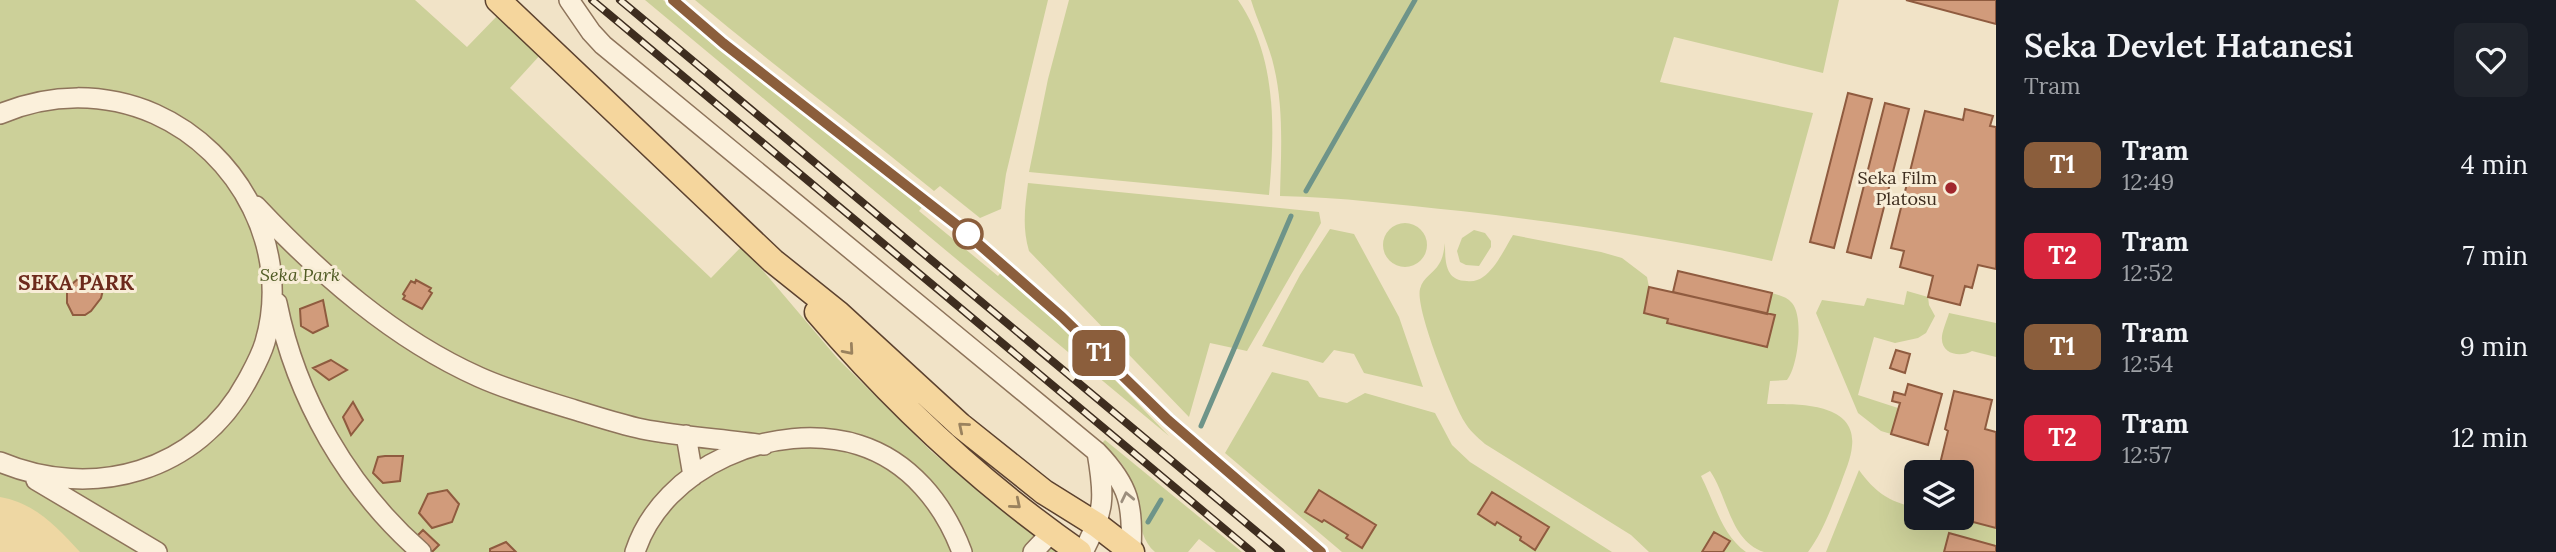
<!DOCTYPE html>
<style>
body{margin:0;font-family:Lora,serif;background:#20242c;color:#f1f3f6;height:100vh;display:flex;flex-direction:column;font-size:26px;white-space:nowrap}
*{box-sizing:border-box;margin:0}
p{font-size:23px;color:#9ea1a6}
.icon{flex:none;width:38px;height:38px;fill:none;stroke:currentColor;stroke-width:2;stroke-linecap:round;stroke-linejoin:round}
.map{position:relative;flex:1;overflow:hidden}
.side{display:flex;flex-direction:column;background:#171b24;width:560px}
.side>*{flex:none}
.badge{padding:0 14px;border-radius:10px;font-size:24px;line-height:46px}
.controls{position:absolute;left:1904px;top:460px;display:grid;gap:14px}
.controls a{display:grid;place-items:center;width:70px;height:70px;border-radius:10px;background:#171b24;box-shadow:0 7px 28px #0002;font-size:35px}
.map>.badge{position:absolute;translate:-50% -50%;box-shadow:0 0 0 4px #fff}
.round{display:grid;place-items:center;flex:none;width:74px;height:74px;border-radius:10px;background:#20242c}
.head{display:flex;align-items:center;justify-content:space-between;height:119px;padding:0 28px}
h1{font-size:33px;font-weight:600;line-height:52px}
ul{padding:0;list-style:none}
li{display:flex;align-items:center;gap:21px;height:91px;padding:0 28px}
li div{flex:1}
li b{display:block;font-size:26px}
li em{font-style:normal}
li .badge{min-width:77px;font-weight:700;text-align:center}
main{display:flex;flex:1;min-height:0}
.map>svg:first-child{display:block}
</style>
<main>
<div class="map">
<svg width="1996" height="552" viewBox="0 0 1996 552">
<rect width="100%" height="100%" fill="#f1e3c7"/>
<path fill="#ccd099" d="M0 0H415L467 47 499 14 542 53 510 88 711 278 742 246 838 359 932 452 988 499 1061 552H0Z
M645 0H663L720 48 924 205 919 211 998 276 1004 269 1066 329 1169 436Z
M695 0H1048L1006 174 1001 209 980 218 940 186 934 191C855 126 773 65 695 0Z
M1069 0H1238C1277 57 1275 129 1269 195L1029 172 1048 79Z
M1251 0H1839L1823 73 1674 37 1660 82 1813 113 1772 261C1669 238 1565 223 1461 211 1400 205 1341 197 1280 196 1281 153 1284 109 1274 67 1269 44 1258 23 1251 0Z
M1028 183 1319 212 1321 223 1247 351 1210 343 1189 417 1029 251C1022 227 1025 207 1028 183Z
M1383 245a22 22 0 1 1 44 0a22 22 0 1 1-44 0Z
M1330 229 1354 234 1399 317 1423 387 1364 373 1354 354 1334 350 1323 363 1262 346 1300 275Z
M1474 230 1485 233 1491 241V247L1479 266 1466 265 1460 262 1457 251 1462 238Z
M1513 235 1601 252 1622 258 1647 277 1649 287 1644 313 1668 319 1667 324 1767 346 1774 316 1767 314 1772 293C1779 295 1787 297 1792 303 1804 317 1798 366 1787 380L1770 381 1767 404C1796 404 1857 402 1852 446 1851 459 1845 471 1841 483 1832 506 1823 532 1808 552 1795 552 1776 552 1764 552 1730 541 1728 497 1710 471L1701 476C1715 503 1721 534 1746 552H1649L1631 535 1485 444C1477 437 1469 430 1464 421 1452 400 1415 309 1420 289 1423 277 1434 273 1439 264 1443 258 1444 250 1445 243 1445 261 1445 281 1467 281 1473 282 1479 280 1483 277 1496 268 1505 248 1513 235Z
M1907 291 1928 297 1929 305 1935 316 1926 333 1918 338 1895 343 1874 337 1858 395 1898 408 1891 434 1881 431 1858 413 1816 313 1822 300 1864 306 1867 298 1904 305Z
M1949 313 1996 323V357L1972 351C1960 358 1940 354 1942 336 1943 329 1947 320 1949 313Z
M1272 372 1308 381 1319 397 1347 403 1365 393 1435 413 1452 445 1470 462 1612 552H1342L1225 453Z
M1105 440 1242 552H1216L1199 539 1188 552H1155C1131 532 1143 486 1118 459 1113 454 1105 450 1099 446Z
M1859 470C1876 493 1888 501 1916 508V518H1958L1996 528V546L1949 533 1944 552H1826Z"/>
<path fill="#eed7a3" d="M0 497C35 503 57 527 80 552H0Z"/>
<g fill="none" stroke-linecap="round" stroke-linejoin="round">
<path stroke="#6e9489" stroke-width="5" d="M1306 191 1415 0
M1201 426 1291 216
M1148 522 1161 500"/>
</g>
<path fill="#d19b7b" stroke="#8f5b3f" stroke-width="2" d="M1906 0H1996V24Z
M1848 93 1872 99 1834 248 1810 242Z
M1885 103 1909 109 1871 258 1847 252Z
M1965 109 1993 116 1990 126 1996 127V269L1978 265 1972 288 1965 286 1960 305 1928 297 1933 276 1900 267 1904 251 1891 248 1925 111 1963 120Z
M1678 271 1772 293 1767 314 1673 292Z
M84 274 95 275 104 286 101 298 91 311 85 315H73L67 303V293L72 284Z
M416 280 431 288 429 291 432 293 422 309 403 299 405 296 403 294 411 281 415 283Z
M1649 287 1775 315 1767 347 1667 323 1668 319 1644 313Z
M323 300 328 326 313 333 301 326 300 309Z
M1896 350 1910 354 1905 373 1890 368Z
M331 360 347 370 329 380 313 368Z
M1908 384 1942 394 1928 445 1891 434 1900 403 1892 401 1894 392 1905 395Z
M1954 391 1992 400 1985 429 1996 432V528L1958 518H1962V472H1938L1948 431 1945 429Z
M353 402 363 420 351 435 343 417Z
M385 456H403L400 481 383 483 373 473 378 457Z
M447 490 459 504 452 522 432 528 419 513 428 494Z
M1319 490 1376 525 1362 548 1346 538 1348 535 1324 520 1322 522 1305 512Z
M1492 492 1549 527 1535 550 1520 540 1521 537 1497 522 1495 525 1478 514Z
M423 530 439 545 432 552 416 537Z
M1714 532 1730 541 1723 552H1702Z
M1949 533 1996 546V552H1944Z
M506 542 516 552H490V549Z"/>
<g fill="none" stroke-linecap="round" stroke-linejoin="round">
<g stroke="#8e745b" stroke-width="22">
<path id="minor" d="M569 0 591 32 603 45 1097 452C1130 486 1133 505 1131 552
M0 114C50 93 104 92 155 114 240 152 292 250 265 342 261 356 254 368 247 381 198 472 93 501 0 462
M256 206C320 274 394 339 479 377 510 391 543 400 575 410 598 417 619 424 642 429 682 437 724 439 764 445
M277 303C296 398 348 488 421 552
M686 435 693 476
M36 480 157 552
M635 552C663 466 775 419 859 445 910 461 944 504 962 552
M1033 552 1051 533
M1083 552C1105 511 1105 498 1097 452"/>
</g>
<g stroke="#5c422f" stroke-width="27">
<path id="major" d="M498 0 773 261 838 313 960 425 1044 492 1097 525 1132 552
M817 312C894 402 981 484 1079 552"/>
</g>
<use href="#minor" stroke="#fbf0db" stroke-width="19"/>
<use href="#major" stroke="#f5d69d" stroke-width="24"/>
<path stroke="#3e2d1f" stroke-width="2" d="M673 0 723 42 958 226 1062 317 1168 420 1321 552"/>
<g stroke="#3e2d1f" stroke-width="8">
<path id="rail" d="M592 0 1252 552
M620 0 1281 552"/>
</g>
<use href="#rail" stroke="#f8edd7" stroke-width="5" stroke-dasharray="16" stroke-linecap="butt"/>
</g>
<defs><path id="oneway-chevron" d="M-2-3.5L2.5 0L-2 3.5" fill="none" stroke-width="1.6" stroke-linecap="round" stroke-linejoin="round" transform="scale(1.75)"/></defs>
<g stroke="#9a825e">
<use href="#oneway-chevron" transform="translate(849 350) rotate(49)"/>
<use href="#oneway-chevron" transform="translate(963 427) rotate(-140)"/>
<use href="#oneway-chevron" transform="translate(1016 504) rotate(40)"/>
</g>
<use stroke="#9c8e7d" href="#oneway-chevron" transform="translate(1127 497) rotate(-102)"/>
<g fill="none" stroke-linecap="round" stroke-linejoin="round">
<g stroke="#fff" stroke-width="16">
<path id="line" d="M673 0 723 43 958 226 1062 317 1168 420 1321 552"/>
</g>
<use href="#line" stroke="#8b5e3c" stroke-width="10"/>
</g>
<circle fill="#a1272c" stroke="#f8edd7" stroke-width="2.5" cx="1951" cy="188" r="7"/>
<circle fill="#fff" stroke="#8b5e3c" stroke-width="3.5" cx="968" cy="234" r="14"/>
<g text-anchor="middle" stroke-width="6" stroke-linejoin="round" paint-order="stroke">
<g font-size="18" fill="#3e2d1f" stroke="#f8edd7" text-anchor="end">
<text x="1937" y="184">Seka Film<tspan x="1937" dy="21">Platosu</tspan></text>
</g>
<g font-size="18" font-style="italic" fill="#505b24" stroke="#f8edd7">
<text x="300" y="281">Seka Park</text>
</g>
<g font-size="21" font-weight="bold" fill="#6d2a1c" stroke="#f8edd7">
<text x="76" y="290">SEKA PARK</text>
</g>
</g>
</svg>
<div class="controls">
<a><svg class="icon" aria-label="layers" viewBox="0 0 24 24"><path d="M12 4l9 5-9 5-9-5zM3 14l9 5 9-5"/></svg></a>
</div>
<b class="badge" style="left:1099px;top:353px;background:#8b5e3c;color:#fff">T1</b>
</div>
<section class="side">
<div class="head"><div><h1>Seka Devlet Hatanesi</h1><p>Tram</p></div><a class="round"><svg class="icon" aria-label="heart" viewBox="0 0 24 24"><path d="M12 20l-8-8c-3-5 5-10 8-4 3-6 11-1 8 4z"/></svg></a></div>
<ul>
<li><span class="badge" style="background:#8b5e3c;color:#fff">T1</span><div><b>Tram</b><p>12:49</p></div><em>4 min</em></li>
<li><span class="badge" style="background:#d7263d;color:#fff">T2</span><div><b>Tram</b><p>12:52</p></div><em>7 min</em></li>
<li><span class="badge" style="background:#8b5e3c;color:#fff">T1</span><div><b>Tram</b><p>12:54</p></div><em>9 min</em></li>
<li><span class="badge" style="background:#d7263d;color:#fff">T2</span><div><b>Tram</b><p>12:57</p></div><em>12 min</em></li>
</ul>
</section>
</main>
